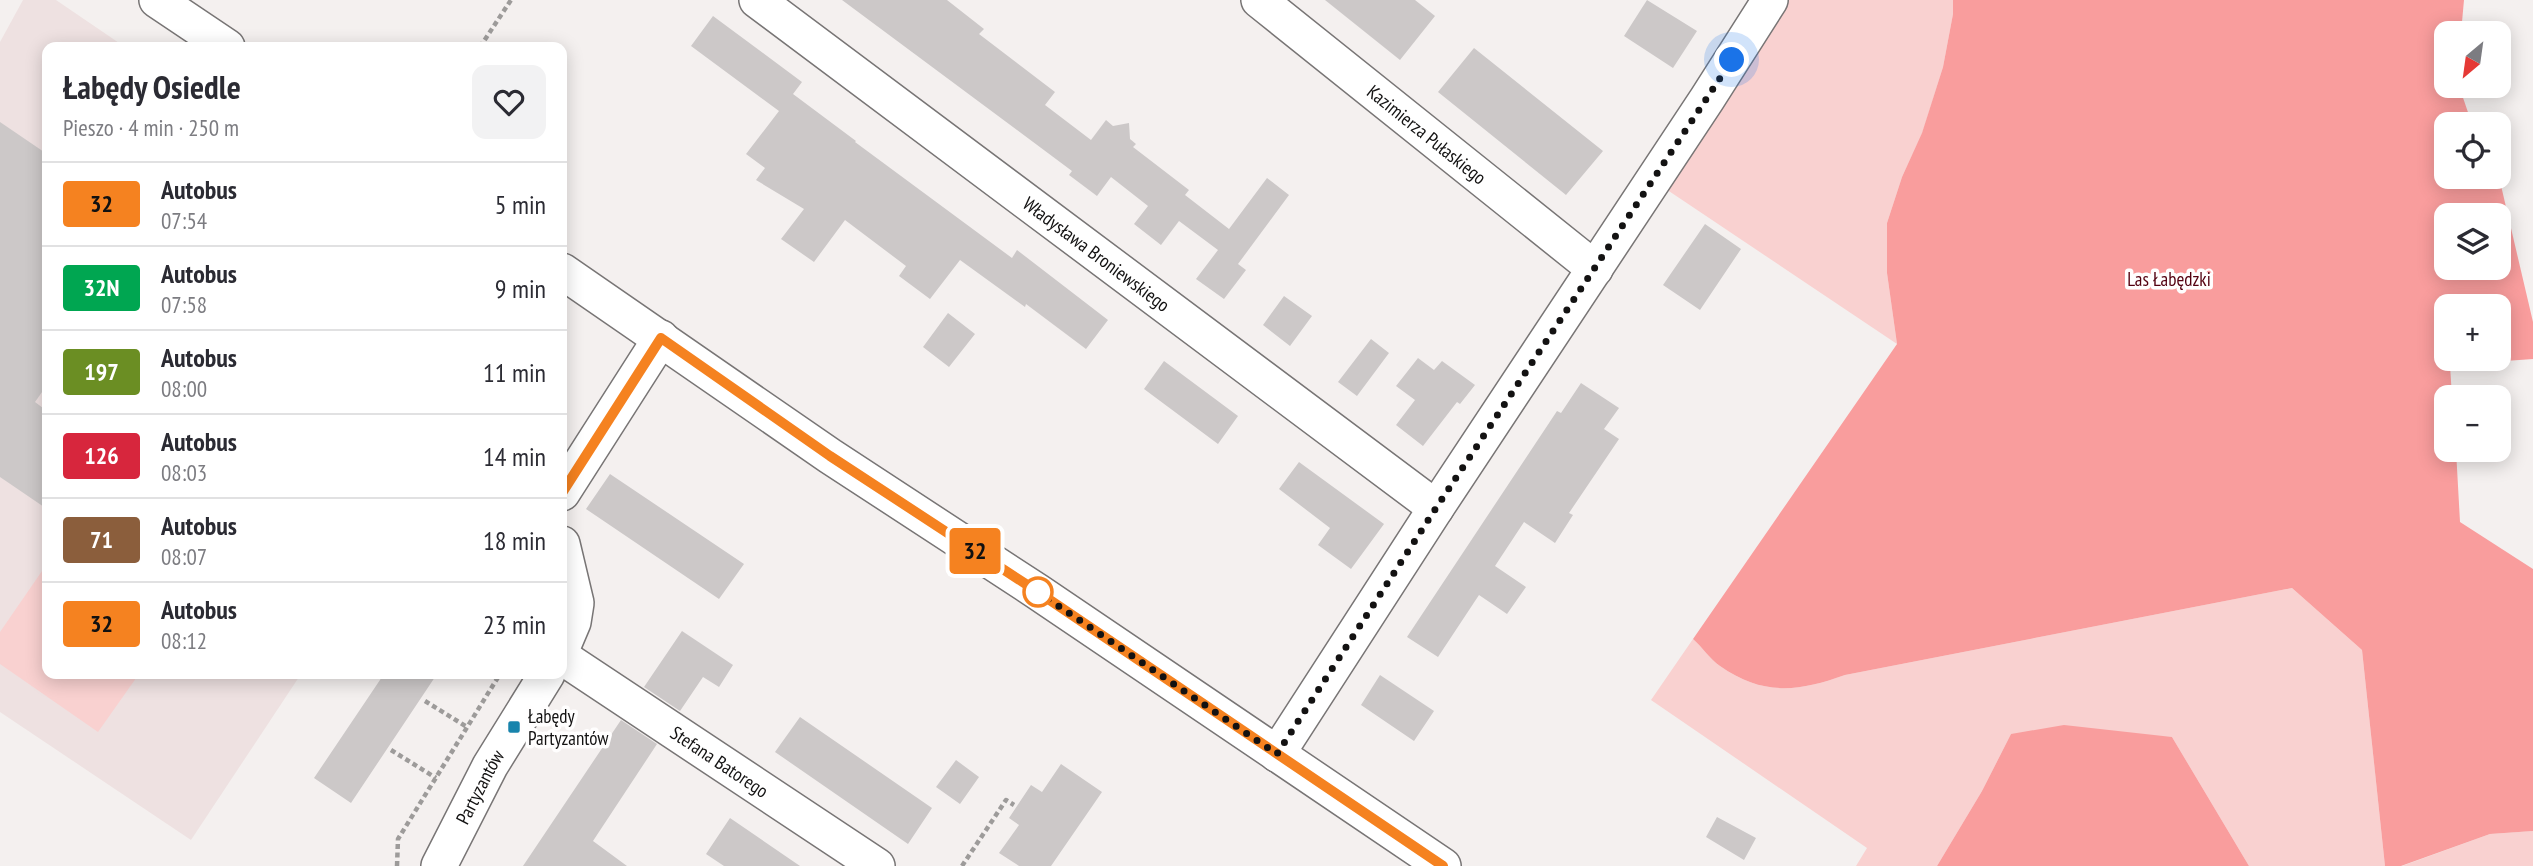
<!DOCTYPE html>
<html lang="pl">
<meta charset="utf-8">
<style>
body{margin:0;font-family:"PT Sans Narrow",sans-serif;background:#f2f2f3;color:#2b2b33;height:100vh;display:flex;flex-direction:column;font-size:26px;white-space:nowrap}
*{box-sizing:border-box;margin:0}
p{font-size:23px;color:#7c7c81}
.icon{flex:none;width:38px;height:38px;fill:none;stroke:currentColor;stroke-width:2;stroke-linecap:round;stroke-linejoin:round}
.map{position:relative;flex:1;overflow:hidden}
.drawer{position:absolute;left:42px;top:42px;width:525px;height:637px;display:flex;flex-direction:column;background:#fff;border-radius:14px;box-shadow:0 4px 18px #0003}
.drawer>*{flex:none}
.badge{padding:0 14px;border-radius:5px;font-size:24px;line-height:46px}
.needle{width:46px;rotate:209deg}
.tools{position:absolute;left:2434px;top:21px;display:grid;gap:14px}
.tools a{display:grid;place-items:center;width:77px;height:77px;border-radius:14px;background:#fff;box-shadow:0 4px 18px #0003;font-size:35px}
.you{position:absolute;width:35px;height:35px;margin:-18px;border:5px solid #fff;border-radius:50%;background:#1a73e8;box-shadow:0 0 0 10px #1a73e833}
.map>.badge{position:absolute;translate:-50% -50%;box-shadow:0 0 0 4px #fff}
.round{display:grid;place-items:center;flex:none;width:74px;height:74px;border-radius:14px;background:#f2f2f3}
.headline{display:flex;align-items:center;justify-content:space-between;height:119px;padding:0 21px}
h1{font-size:33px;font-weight:700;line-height:52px}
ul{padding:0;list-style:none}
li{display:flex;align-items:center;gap:21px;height:84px;padding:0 21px;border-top:2px solid #e1e1e2}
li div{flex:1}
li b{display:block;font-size:26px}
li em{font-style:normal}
li .badge{min-width:77px;font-weight:700;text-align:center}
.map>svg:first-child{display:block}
</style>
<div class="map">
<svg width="2533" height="866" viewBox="0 0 2533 866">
<rect width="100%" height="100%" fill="#f4f0ef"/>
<path fill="#eee1e1" d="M23 0H56L125 47H47V674H301L191 840 0 712V42Z"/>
<path fill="#f9d1d0" d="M1752 0H1953V14L1943 67 1922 134 1902 177 1887 223V273L1897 344 1639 171Z
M42 571 47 574V674H139L98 732 0 664V632Z
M2292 588 2362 650 2385 866H2249L2172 737 2011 734 1982 791 1937 866H1856L1867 848 1651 700 1693 639C1702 647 1710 659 1720 666 1763 696 1798 692 1845 675Z
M2533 831V866H2402L2490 834Z"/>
<path fill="#f99d9d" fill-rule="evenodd" d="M1953 0H2464L2461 33H2446V86H2459L2472 124H2446V177H2499L2533 322V359L2450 365 2452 397H2446V450H2456L2460 522 2533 569V831L2490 834 2401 866H2385L2362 650 2292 588 1845 675C1798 692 1763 696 1720 666 1710 659 1702 647 1693 639L1897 344 1887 273V223L1902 177 1922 133 1943 67 1953 14ZM2446 215H2499V268H2446ZM2446 306H2499V359H2446Z
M2064 725 2172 737 2249 866H1937L1982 791 2011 734Z"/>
<path fill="#ccc8c8" d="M842 0H947L984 29 979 34 1055 92 1045 105 1091 140 1106 120 1113 126 1129 123 1130 139 1136 144 1133 147 1189 190 1185 195 1229 229 1267 178 1289 195 1238 264 1246 270 1224 299 1196 279 1218 250 1179 221 1161 245 1134 224 1148 206 1111 177 1097 196 1069 175 1072 171Z
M1325 0H1415L1435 16 1400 60Z
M1647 0 1697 31 1673 68 1624 36Z
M713 16 802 82 793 94 856 141 855 142 1012 258 1017 250 1108 320 1086 349 1026 304 1025 307 960 260 930 299 899 276 906 266 845 220 814 262 781 239 804 209 756 180 765 168 746 154 779 111 691 46Z
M1474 48 1603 151 1566 195 1438 92Z
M0 122 47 154V385L35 402 47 411V509L0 477Z
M1705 224 1741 249 1700 310 1663 285Z
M1284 296 1312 316 1290 346 1263 325Z
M948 313 975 334 949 367 923 347Z
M1371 339 1389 353 1357 396 1338 382Z
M1418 358 1434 370 1442 361 1475 385 1460 404 1457 402 1423 446 1396 425 1415 400 1396 386Z
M1164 361 1238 416 1218 444 1144 389Z
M1581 383 1619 408 1604 429 1619 439 1569 513 1573 515 1555 543 1524 522 1495 566 1526 587 1507 614 1479 595 1438 657 1407 637 1557 411 1561 413Z
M1299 462 1384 524 1351 569 1318 545 1330 528 1279 489Z
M610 474 744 564 719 599 586 509Z
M682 631 733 665 719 687 703 677 680 711 644 687Z
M384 674H437L351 803 314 778Z
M1380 675 1434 711 1414 741 1361 705Z
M800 717 932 808 908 844 775 752Z
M621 720 657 744 593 841 627 866H523Z
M956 760 979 777 960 804 936 787Z
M1061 764 1102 792 1051 866H1019L999 853 1019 825 1009 818 1031 785 1042 792Z
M1717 817 1756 838 1744 860 1706 837Z
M730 818 800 866H724L706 854Z"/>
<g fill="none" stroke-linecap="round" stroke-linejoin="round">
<g stroke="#787575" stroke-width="38">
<g id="minor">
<path d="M157 0 227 47"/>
<path id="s1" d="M757 0 1436 508"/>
<path id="s2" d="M1259 0 1595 269"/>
<path d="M562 271 830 456 1038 592 1443 866"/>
<path d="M562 493 661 338"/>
<path d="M562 544 576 603 573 622 562 648"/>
<path id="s3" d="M562 657 877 866"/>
<path d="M1277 754 1436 508 1707 99 1770 0"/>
<path id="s4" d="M439 866 490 766 547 674"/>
</g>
</g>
<path stroke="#9d9b9a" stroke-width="4.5" stroke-dasharray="5 3.5" stroke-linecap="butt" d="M480 47 511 0
M425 701 467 727
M391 750 436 778
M397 866 398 839 500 674
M962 866 1006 800 1014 805"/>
<use href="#minor" stroke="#fff" stroke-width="35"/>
</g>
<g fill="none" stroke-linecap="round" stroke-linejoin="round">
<g stroke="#fff" stroke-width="16">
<path id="line" d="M562 493 661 338 830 456 1038 592 1443 866"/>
</g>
<use href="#line" stroke="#f58220" stroke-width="10"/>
<path stroke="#131212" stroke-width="7" stroke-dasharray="0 12.6" d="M1038 592 1277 754 1436 508 1732 60"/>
</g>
<circle fill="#fff" stroke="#f58220" stroke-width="3.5" cx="1038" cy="592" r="14"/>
<rect fill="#1884ac" stroke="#fffefe" stroke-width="2.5" x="507" y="720" width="14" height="14" rx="3.5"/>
<g text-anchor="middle" stroke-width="7" stroke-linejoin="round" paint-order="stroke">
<g font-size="19" fill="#131212" stroke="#fffefe">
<text dy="7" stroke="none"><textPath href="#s2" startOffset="215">Kazimierza Pułaskiego</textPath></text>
<text dy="7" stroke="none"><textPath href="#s1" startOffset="424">Władysława Broniewskiego</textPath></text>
<text dy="7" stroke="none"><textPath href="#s3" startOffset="189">Stefana Batorego</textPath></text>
<text dy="7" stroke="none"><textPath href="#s4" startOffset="89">Partyzantów</textPath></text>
</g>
<g font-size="19" fill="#530010" stroke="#fffefe">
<text x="2169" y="286">Las Łabędzki</text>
</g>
<g font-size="19" fill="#131212" stroke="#fffefe" text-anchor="start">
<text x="528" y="723">Łabędy<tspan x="528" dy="22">Partyzantów</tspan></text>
</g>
</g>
</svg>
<div class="tools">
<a><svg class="needle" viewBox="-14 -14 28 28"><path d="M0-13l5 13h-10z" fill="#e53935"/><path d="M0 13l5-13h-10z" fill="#7c7c81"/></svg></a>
<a><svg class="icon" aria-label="locate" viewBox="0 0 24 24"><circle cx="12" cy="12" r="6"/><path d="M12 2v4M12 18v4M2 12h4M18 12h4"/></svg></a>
<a><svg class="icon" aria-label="layers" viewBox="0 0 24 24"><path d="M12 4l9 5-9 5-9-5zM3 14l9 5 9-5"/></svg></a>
<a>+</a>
<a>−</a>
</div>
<div class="you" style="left:1732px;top:60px"></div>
<b class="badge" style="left:975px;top:551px;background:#f58220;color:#111">32</b>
<section class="drawer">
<div class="headline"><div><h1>Łabędy Osiedle</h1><p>Pieszo · 4 min · 250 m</p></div><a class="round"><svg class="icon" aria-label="heart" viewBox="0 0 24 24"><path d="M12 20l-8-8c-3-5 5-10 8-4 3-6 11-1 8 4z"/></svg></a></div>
<ul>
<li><span class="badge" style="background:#f58220;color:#111">32</span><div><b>Autobus</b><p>07:54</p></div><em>5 min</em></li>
<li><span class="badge" style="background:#00a651;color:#fff">32N</span><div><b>Autobus</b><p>07:58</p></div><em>9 min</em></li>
<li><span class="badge" style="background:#6b8e23;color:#fff">197</span><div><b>Autobus</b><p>08:00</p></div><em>11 min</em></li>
<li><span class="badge" style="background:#d7263d;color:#fff">126</span><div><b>Autobus</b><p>08:03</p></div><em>14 min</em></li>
<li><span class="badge" style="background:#8b5e3c;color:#fff">71</span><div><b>Autobus</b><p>08:07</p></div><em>18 min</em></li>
<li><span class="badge" style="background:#f58220;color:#111">32</span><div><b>Autobus</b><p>08:12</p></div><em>23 min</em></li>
</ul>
</section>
</div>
